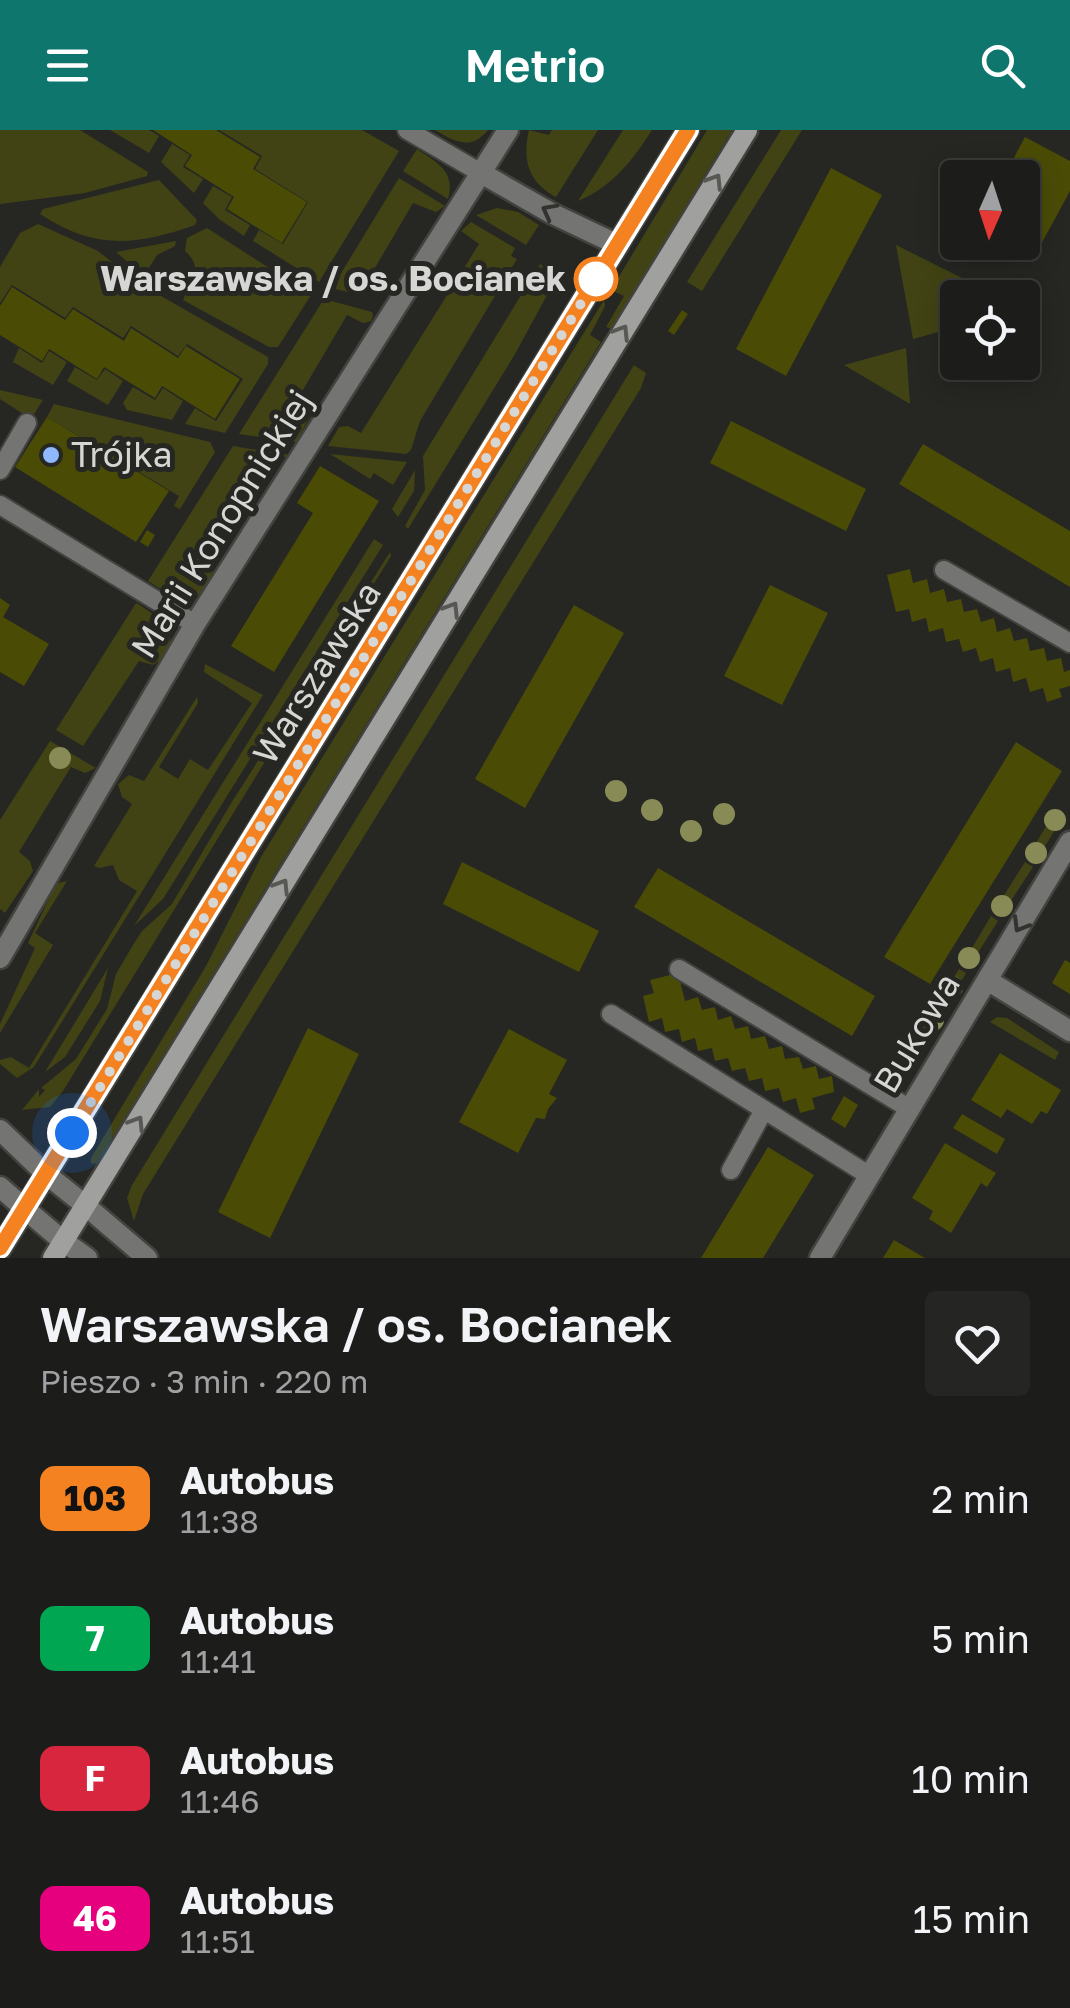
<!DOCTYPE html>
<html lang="pl">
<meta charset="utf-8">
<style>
body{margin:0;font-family:"Golos Text",sans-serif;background:#252523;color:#f1f3f6;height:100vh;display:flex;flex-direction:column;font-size:38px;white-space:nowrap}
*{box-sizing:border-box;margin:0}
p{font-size:32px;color:#a0a1a2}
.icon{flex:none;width:55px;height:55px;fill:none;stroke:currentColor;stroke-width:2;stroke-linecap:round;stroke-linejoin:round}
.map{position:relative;height:1128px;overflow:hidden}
.details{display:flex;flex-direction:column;background:#1c1c1a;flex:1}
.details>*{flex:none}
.badge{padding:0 20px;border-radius:15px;font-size:35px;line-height:65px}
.needle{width:65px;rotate:183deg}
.tools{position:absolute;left:940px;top:30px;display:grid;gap:20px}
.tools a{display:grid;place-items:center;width:100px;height:100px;border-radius:10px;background:#1c1c1a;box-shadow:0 5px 25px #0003,0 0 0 2px #3a3a39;font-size:50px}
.you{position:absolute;width:50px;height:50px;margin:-25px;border:8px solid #fff;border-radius:50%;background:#1a73e8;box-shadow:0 0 0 15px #1a73e833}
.map>.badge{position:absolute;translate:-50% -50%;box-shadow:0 0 0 5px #fff}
.round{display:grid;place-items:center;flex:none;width:105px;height:105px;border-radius:10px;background:#252523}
.headline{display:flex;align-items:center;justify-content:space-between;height:170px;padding:0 40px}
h1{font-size:48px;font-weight:600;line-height:75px}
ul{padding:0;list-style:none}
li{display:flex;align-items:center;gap:30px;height:140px;padding:0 40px}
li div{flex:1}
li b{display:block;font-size:38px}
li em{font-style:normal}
li .badge{min-width:110px;font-weight:700;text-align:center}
header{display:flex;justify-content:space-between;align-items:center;height:130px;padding:0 40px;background:#0f766e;color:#fff;font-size:45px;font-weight:600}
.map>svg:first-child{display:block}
</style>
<header><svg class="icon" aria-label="menu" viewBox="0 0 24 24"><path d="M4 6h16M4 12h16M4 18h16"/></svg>Metrio<svg class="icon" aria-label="search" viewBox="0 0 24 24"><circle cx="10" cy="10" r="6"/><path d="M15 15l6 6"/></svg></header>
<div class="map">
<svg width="1070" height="1128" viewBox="0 0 1070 1128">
<rect width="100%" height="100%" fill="#262623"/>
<path fill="#424314" d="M0 0H80L148 42 147 46 85 63 0 74Z
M110 0H149L159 6 149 23Z
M219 0H362L399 21 319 152 253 111 259 100 283 114 308 72 255 39 262 26Z
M435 0H488C471 21 455 12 435 0Z
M529 0 549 5 552 0H598L556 67C528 52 522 29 529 0Z
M623 0H652C633 30 612 57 578 71Z
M707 0H732L611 199 606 197 624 166 611 160Z
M781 0H802L702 161 687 152Z
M172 14 190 25 183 37 203 49 194 63 161 32Z
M417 19C437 33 456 41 448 69L403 41Z
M399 48 445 76 436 82 413 73 359 165 332 158Z
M159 50 197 90 195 95C135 116 95 120 40 84L43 79Z
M213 56 232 67 225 80 250 95 244 106 219 89 203 73Z
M497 78 518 82 539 95 526 115 476 85Z
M471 92 515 118 511 126 517 129 420 291 411 320 406 324 328 316 339 297 348 296 361 303 479 114 461 101Z
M38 94 98 121 140 154 268 227V234L225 303 185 294 195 278 216 291 243 249 187 214 178 226 131 196 123 208 73 177 65 188 12 155 0 173V137L20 103Z
M207 98 311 165 278 217H269L183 170C189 152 206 140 185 121L187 108Z
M176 111 175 116 157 125 144 146 116 122Z
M896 115 1000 167 958 168 957 197 913 209Z
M540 134 558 145 515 224 408 399 405 396 425 360 423 326Z
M324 169 372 182 373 186 371 191 363 193 347 185 297 270 312 283 296 312 239 304Z
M604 170 605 176 590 205 601 212 97 1033 91 1034V1028L206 836 261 727Z
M19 218 42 233 49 221 67 232 53 255 13 232Z
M906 218 910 274 844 235Z
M634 235 646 243 641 258 143 1064 134 1091 127 1068 132 1055Z
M75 237 97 250 105 239 123 251 108 275 67 251Z
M133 257 155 270 163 258 183 271 172 290 127 280 123 273Z
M0 260 43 270 31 289 0 269Z
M54 274 210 312 215 322 180 379 174 376 179 366 47 287Z
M233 316 290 325 280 329 265 322 199 429 213 441 204 462C182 475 167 463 148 451Z
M330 324 407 332 393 355 374 343 370 349Z
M415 340 414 361 398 387 392 379Z
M374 409 383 415 163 769 134 796Z
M390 422 391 426 63 961 50 977 22 980 39 959V967L45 960 41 958 76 929 107 879 116 844 133 815 142 801 172 774 230 675Z
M136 473C161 487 190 512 153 535L139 531 83 616 56 600Z
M205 534 263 565 34 937 17 948 0 934V930L11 927 29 938 137 761 119 750 113 735 100 738 94 736 132 674 122 667 118 654 129 645 144 651 197 567 198 573 159 637 178 649 190 629 208 640 252 573 204 542Z
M50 611 96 638 85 643 71 637 19 722 30 731 33 741 5 783 0 779V690Z
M1056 680 1064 685 1036 731 1028 726Z
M1025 732 1033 737 1003 783 996 778Z
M67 751 35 803 53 815 0 903V894L35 818 28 813 54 758 58 753Z
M991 786 998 791 969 837 963 833Z
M108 838 100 871 65 927 45 942Z
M959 839 966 843 914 930 910 936 896 942Z
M997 887 1007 888 1059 922 1055 930 990 892Z"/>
<path fill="#4a4c06" d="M153 0H216L260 27 253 39 307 72 282 113 227 79 234 67 185 36 192 25Z
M1025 7 1070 31V61L1032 131 998 112H1022V48H1003Z
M831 38 882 65 786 246 736 219Z
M12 157 65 190 73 179 124 211 131 198 178 228 186 216 240 249 215 289 162 256 155 268 104 237 97 249 49 219 42 231 0 205V176Z
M682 180 688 184 674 205 668 201Z
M47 287 169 361 136 412 15 337Z
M731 291 866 359 846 401 710 333Z
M923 314 1070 401V457L899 354Z
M320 336 379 371 274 542 231 516 313 383 297 373Z
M147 400 155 405 148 417 140 412Z
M910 439 913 453 927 449 930 463 944 459 947 472 961 469 964 482 977 479 981 492 994 488 997 502 1010 498 1014 511 1027 508 1030 521 1044 518 1047 531 1061 528 1064 542 1070 540V556L1059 559 1062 567 1047 572 1043 558 1030 562 1026 548 1013 552 1010 538 996 542 993 528 980 532 976 518 963 522 959 509 946 512 943 498 929 502 926 488 912 492 909 479 896 482 887 445Z
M770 455 828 483 782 575 724 546Z
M0 468 10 475 3 487 49 514 24 556 0 542Z
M574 475 624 503 525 678 475 649Z
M1016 612 1062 641 930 854 884 827Z
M462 732 599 801 579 842 443 774Z
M658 738 875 866 852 906 634 777Z
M1065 830 1070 833V864L1052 853Z
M678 843 685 871 698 867 702 880 715 877 718 890 731 886 735 899 748 896 751 909 765 906 769 919 782 916 785 929 799 927 803 939 816 936 819 949 832 946 834 962 812 968 815 979 800 983 796 968 783 972 779 958 765 961 762 948 749 951 745 938 732 941 728 928 715 931 712 918 698 921 695 908 682 912 679 899 665 902 662 888 649 892 643 866 654 863 650 850Z
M308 898 359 924 270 1108 218 1082Z
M509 899 567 930 549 964 557 968 548 979 545 989 536 988 518 1023 459 992Z
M1000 923 1061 960 1047 984 1041 981 1032 994 1007 979 1001 988 971 970Z
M844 966 858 975 845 998 831 989Z
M962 984 1005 1009 997 1024 953 998Z
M945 1013 996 1043 987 1057 981 1053 951 1103 929 1089 933 1081 912 1068Z
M768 1017 814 1045 798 1071 763 1128H701Z
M894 1110 925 1128H883Z"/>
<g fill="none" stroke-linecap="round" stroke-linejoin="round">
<g stroke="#42423f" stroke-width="22">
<path id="service" d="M407 0 481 43
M0 340 27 293
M0 375 195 494
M944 440 1070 513
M679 839 910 979
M611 884 870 1046
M731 1040 764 980"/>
</g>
<g stroke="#42423f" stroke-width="25">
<path id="minor" d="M481 43 551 83 618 115
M0 828 195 494 508 0
M987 850 1070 901
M0 1000 46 1044
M0 1057 25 1079
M86 1076 147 1128
M63 1111 87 1128
M820 1128 1070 712"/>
</g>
<g stroke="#42423f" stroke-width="25">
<path id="tertiary" d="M46 1044 86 1076
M25 1079 63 1111"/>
</g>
<g stroke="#42423f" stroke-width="25">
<path id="secondary" d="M0 1119 688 0
M53 1128 747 0"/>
</g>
<use href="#service" stroke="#747472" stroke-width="18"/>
<use href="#minor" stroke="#747472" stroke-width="20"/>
<use href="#tertiary" stroke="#747472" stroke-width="20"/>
<use href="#secondary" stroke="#a0a19e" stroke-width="20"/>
</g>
<g fill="#898b57">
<circle cx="60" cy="628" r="11"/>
<circle cx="616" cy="661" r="11"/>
<circle cx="652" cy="680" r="11"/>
<circle cx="724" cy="684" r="11"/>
<circle cx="1055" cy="690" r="11"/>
<circle cx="691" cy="701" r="11"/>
<circle cx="1036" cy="723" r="11"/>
<circle cx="1002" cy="776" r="11"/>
<circle cx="969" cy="828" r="11"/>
<circle cx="952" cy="857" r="11"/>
<circle cx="933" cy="890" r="11"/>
</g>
<defs><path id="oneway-chevron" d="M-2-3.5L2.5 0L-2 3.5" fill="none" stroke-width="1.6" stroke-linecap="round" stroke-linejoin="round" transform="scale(2.5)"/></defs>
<g stroke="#575754">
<use href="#oneway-chevron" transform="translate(715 51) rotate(-58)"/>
<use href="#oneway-chevron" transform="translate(622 202) rotate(-58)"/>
<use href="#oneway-chevron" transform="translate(452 479) rotate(-58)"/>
<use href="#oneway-chevron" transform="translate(282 756) rotate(-58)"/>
<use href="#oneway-chevron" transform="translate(137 993) rotate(-58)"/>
</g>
<g stroke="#32322f">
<use href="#oneway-chevron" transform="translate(549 81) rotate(-152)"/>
<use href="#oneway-chevron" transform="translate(1020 795) rotate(121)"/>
</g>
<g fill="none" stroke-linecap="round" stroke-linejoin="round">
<g stroke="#fff" stroke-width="22">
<path id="line" d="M0 1118 688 0"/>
</g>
<use href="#line" stroke="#f58220" stroke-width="15"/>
<path stroke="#d6d6d4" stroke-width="10" stroke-dasharray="0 18" d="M72 1003 596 149"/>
</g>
<circle fill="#fff" stroke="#f58220" stroke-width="5" cx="596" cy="149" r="20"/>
<circle fill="#8fb8fd" stroke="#262623" stroke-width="4" cx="51" cy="325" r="10"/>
<g text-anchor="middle" stroke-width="10" stroke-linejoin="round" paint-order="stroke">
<g font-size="35" font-weight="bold" fill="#d6d6d4" stroke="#262623" text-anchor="end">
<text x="566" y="161">Warszawska / os. Bocianek</text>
</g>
<g font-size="35" fill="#d6d6d4" stroke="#262623" text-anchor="start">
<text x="71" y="337">Trójka</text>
</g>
<g font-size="35" fill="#d6d6d4" stroke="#262623">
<text transform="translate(222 394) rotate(-58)" y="12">Marii Konopnickiej</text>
<text transform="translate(317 543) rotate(-58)" y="12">Warszawska</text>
<text transform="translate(917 903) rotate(-59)" y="12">Bukowa</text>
</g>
</g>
</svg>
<div class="tools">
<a><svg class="needle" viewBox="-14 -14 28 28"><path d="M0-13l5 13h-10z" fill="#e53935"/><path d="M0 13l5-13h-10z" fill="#a0a1a2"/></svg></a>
<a><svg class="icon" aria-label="locate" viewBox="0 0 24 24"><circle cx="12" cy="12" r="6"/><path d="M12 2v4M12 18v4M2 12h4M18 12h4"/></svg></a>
</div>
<div class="you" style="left:72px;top:1003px"></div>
</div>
<section class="details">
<div class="headline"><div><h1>Warszawska / os. Bocianek</h1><p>Pieszo · 3 min · 220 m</p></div><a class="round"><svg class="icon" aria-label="heart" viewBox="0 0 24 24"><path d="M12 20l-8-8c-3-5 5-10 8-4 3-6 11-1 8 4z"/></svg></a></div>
<ul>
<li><span class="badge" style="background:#f58220;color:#111">103</span><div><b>Autobus</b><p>11:38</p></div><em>2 min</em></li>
<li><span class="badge" style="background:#00a651;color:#fff">7</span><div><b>Autobus</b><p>11:41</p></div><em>5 min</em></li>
<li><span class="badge" style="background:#d7263d;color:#fff">F</span><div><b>Autobus</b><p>11:46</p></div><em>10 min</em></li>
<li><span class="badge" style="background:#e6007e;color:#fff">46</span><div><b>Autobus</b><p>11:51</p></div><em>15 min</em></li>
</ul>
</section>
